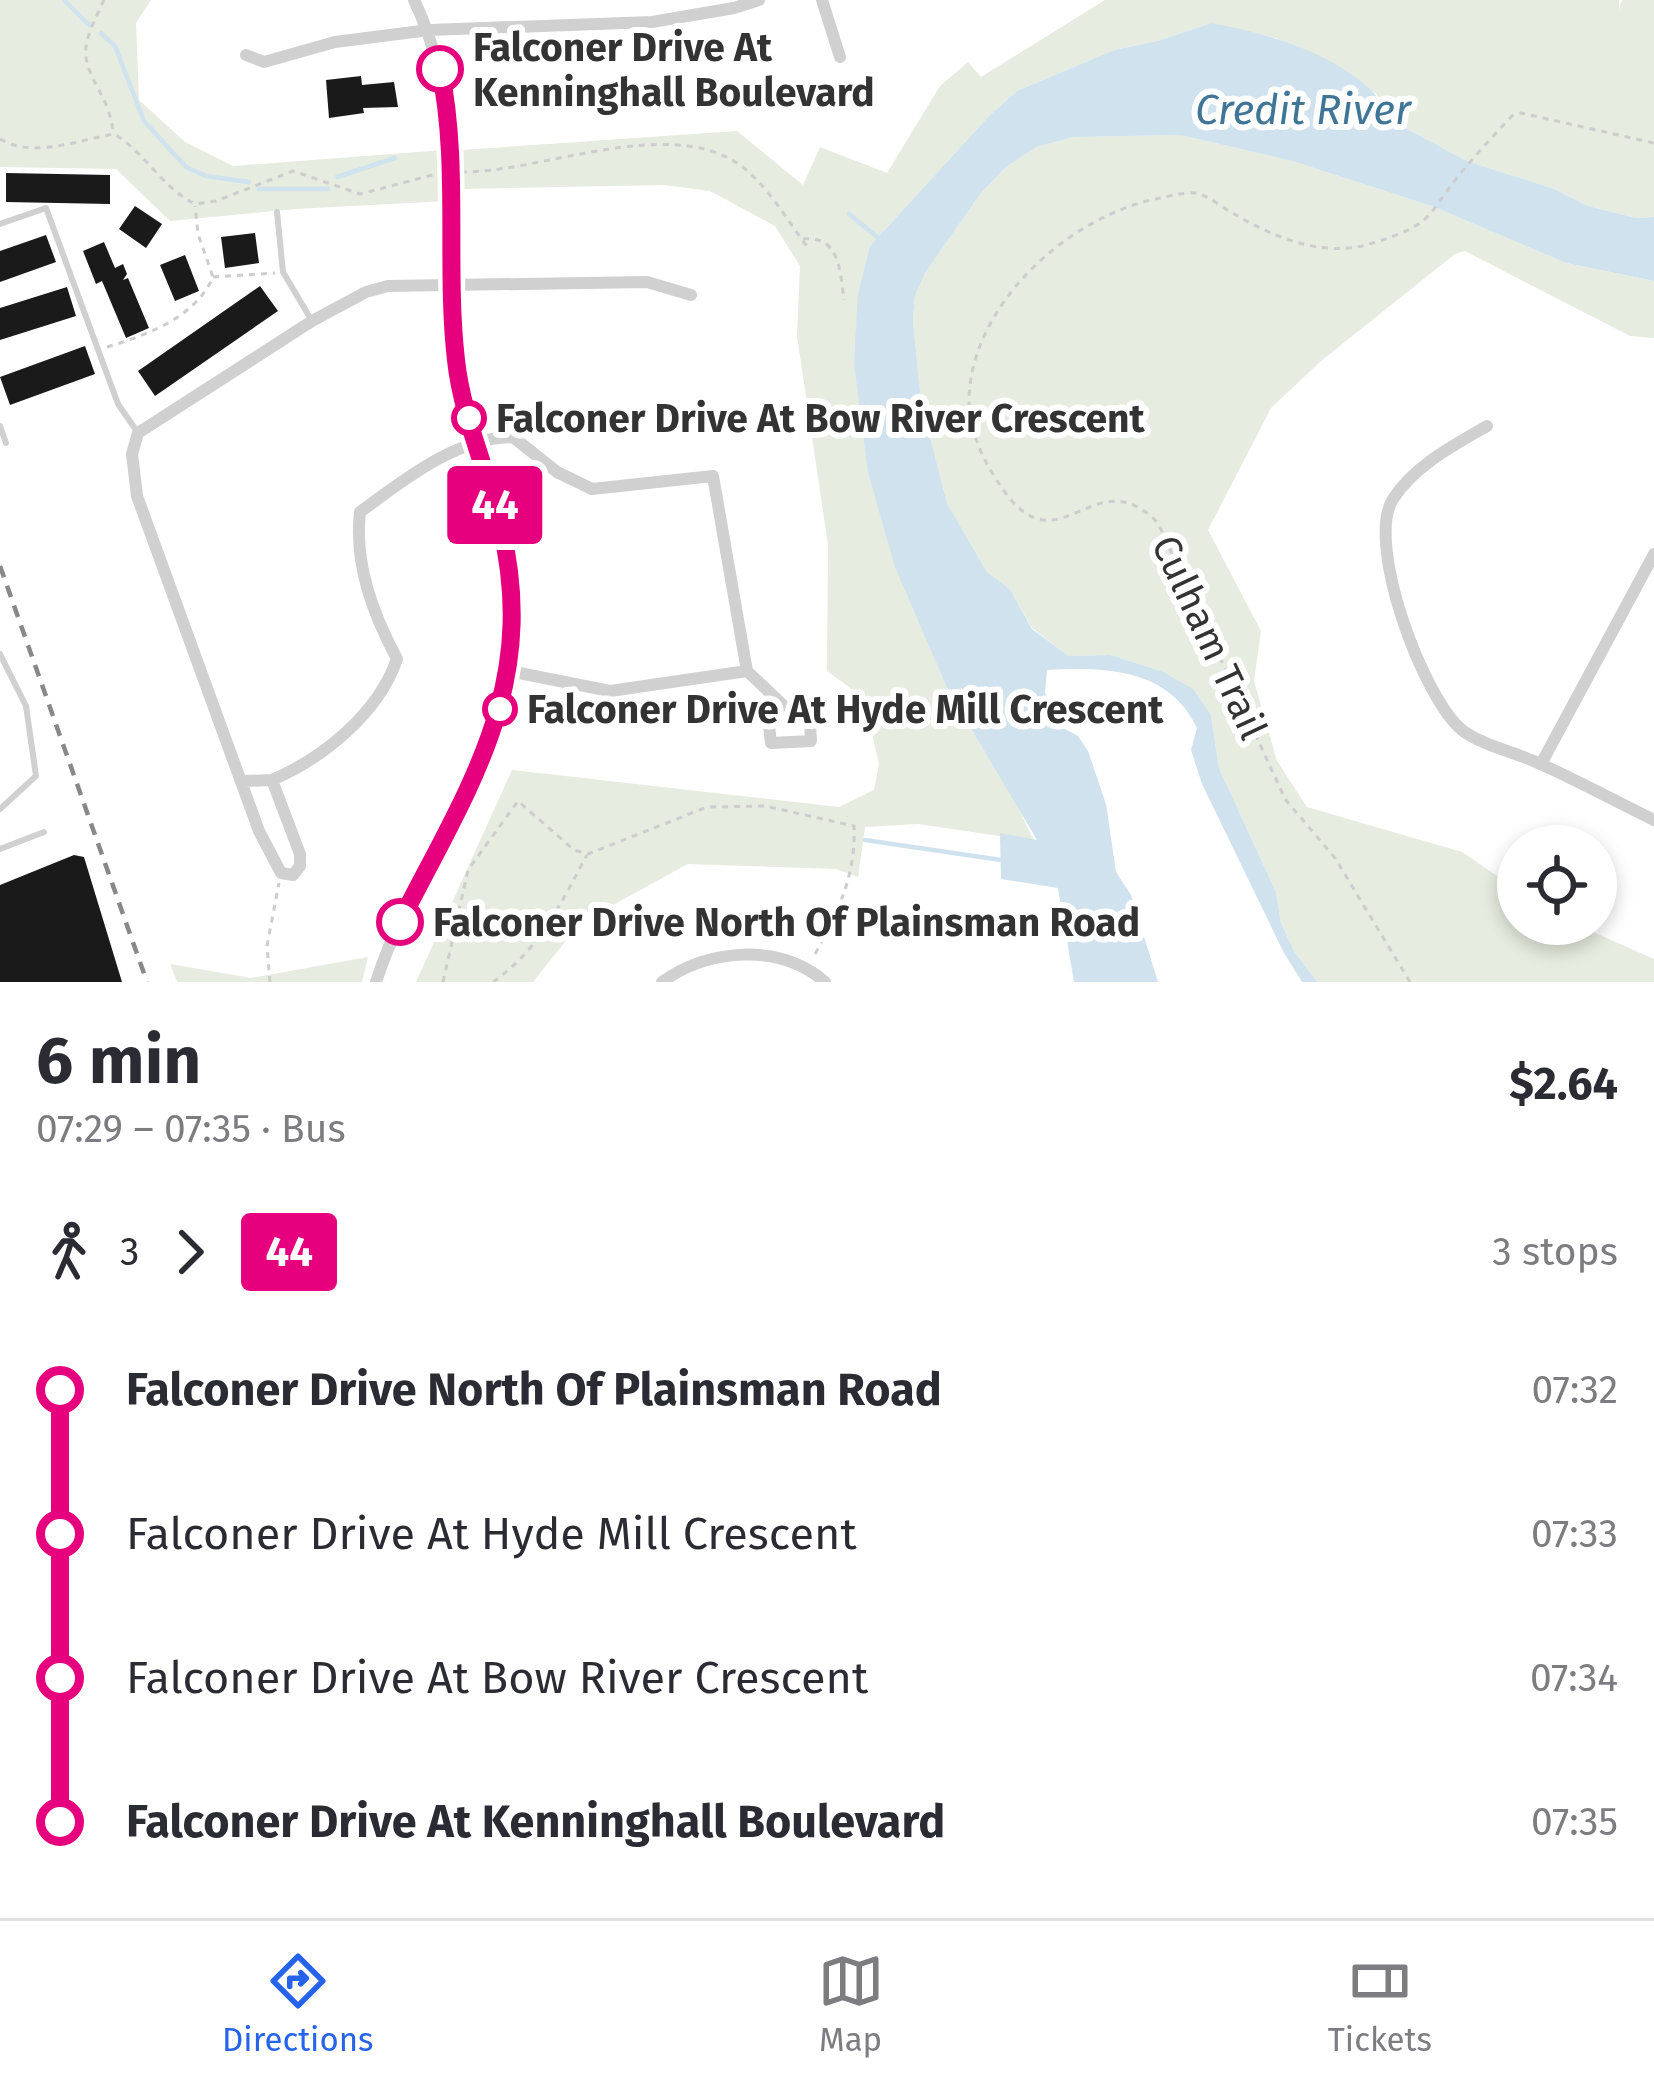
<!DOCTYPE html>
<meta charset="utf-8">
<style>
body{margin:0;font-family:"Fira Sans",sans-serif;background:#f7f7f7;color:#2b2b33;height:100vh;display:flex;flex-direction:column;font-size:45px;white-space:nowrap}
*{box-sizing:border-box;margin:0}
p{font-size:39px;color:#7c7c81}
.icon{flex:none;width:66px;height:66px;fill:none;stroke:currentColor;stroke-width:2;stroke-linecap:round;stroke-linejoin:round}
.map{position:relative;height:982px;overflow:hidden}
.sheet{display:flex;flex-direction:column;background:#fff;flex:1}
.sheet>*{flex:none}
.badge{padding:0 24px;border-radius:9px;font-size:42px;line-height:78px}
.controls{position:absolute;left:1497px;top:825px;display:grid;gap:24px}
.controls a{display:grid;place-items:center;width:120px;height:120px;border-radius:50%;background:#fff;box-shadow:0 6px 18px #0003;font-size:60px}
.map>.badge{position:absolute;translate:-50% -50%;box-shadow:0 0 0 6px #fff}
.legs{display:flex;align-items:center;gap:18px;height:132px;padding:0 36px;font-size:39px}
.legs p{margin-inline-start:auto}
.headline{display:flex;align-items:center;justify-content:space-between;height:204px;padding:0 36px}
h1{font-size:66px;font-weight:700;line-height:90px}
ul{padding:0 36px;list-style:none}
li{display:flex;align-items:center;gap:42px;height:144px;font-size:45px}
li i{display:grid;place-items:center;width:18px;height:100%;margin:0 15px;background:currentColor}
li i::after{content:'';width:30px;height:30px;margin:-15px;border:9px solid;border-radius:50%;background:#fff}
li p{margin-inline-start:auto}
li:first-child i{background:linear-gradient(#0000 50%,currentColor 0)}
li:last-child i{background:linear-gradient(currentColor 50%,#0000 0)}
.tabs{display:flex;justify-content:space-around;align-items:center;height:168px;border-top:3px solid #e1e1e2;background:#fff;font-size:33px;color:#7c7c81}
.tabs a{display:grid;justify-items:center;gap:6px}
.tabs .on{color:#2563eb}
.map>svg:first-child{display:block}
</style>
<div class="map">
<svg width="1654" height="982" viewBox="0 0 1654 982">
<rect width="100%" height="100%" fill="#fff"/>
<path fill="#e6ecdf" d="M0 0H151L136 23 139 100 185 142 233 166 444 150 447 201 295 209 170 221 116 169 0 167Z
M1105 0H1619V10L1622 0H1654V217L1636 218 1588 206 1554 189 1467 161 1392 121 1383 113 1377 94 1276 38 1211 23 1157 41 1114 50 1017 91 990 115 870 246 868 473 896 567 947 688 1019 809 1034 841 918 824 865 827 858 877 836 869 688 864 580 923 533 982H416L512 770 839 807 874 790 879 764 864 698 827 671 828 545 797 336 800 266 775 226 710 191 664 185 461 189 462 150 737 131 803 185 820 147 887 173 940 86 968 62 981 77Z
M1182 135 1292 161 1432 206 1566 263 1654 281V338L1630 336 1465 251 1455 254 1321 361 1271 408 1208 530 1261 631 1254 681 1277 761 1307 807 1462 852 1518 890V924H1575L1654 959V982H1317L1294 951 1281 923 1276 892 1219 768 1211 715 1161 671 1110 655 1069 656 1032 628 1010 589 987 572 947 503 921 403 913 320 915 296 925 273 981 193 1006 167 1037 147 1073 137Z
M368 957 362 982H177L170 964 251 978Z"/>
<path fill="#cfe2ee" d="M1211 23C1267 33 1328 51 1371 90 1381 99 1382 112 1392 121L1467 161 1554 189 1588 206 1636 218 1654 217V281L1566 263 1432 206 1292 161 1181 135 1073 137 1037 147 1006 167 981 193 925 273 915 296 913 320 921 402 947 503 987 572 1010 589 1032 629 1069 656 1110 655 1161 671 1193 689 1211 715 1219 768 1276 892 1281 923 1294 951 1317 982H1302L1284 953 1202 784 1191 750 1197 728C1168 668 1106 667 1047 670L1045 693 1063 728 1078 736 1088 751 1106 804 1116 872 1131 895 1158 982H1074L1058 888 1001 879 1000 833 1037 840 947 688 895 567 868 473 854 363 858 294 870 246 990 115 1017 91 1114 50 1157 41Z"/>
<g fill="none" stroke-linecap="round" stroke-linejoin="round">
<path stroke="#cfe2ee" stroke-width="4.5" d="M64 0 89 25
M101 33 115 46 144 121 186 167 206 176 249 182
M337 177 395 158
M259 189H328
M849 214 882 241
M865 840 1008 861"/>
</g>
<path fill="#1a1a1a" d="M361 76 362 85 394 82 398 107 363 108 364 113 329 118 326 80Z
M6 173 110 175V204L6 202Z
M135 206 162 224 146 248 119 229Z
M255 233 259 263 225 268 221 237Z
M46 235 56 262 0 282V251Z
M104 242 115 268 123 264 127 274 123 280 128 278 149 328 126 338 102 281 96 284 83 251Z
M185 255 199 291 175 301 160 265Z
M260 286 278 311 155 396 138 371Z
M67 287 76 316 0 340V308Z
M85 346 95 374 10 405 0 377Z
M74 855 84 857 122 982H0V885Z"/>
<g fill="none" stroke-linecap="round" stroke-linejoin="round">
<path stroke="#cdcdcd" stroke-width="3" stroke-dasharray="6 6" stroke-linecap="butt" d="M104 0C97 16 83 40 86 57 89 81 110 99 113 132
M0 139C35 159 77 140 114 134 145 152 162 188 195 204L216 201 293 171 360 194 440 173
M461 172C539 173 665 116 737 163 766 182 788 222 809 249
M803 239C840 235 840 271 844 300
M213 277 275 273
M107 347C147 335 196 317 213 277L198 234 195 206
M270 982 267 946 279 883
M443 982 468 870 518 801 574 850 588 854 707 807 765 806 854 826C856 878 837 913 813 958
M493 982C539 950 561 903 587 855
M1410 982 1335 858 1285 799 1158 523C1095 458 1062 566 1007 495 988 470 970 436 969 404 968 305 1070 215 1160 198 1170 196 1185 192 1196 193 1208 195 1224 209 1236 215 1273 237 1322 257 1366 245 1383 240 1410 232 1424 220 1435 210 1443 196 1452 184 1471 160 1491 138 1512 116L1521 113 1654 143"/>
<path stroke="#d0d0d0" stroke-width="6" d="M277 212 283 272 312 321
M0 224 46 208 118 404 136 430
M0 426 6 443
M0 654 26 706 36 776 0 809
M0 849 44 832"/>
<path stroke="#d0d0d0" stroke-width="12" d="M822 0 840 57
M246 55 264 62 335 42 429 30 652 22 734 8 759 0
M1487 426C1454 445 1414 466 1393 499 1365 543 1423 698 1462 730 1481 745 1515 752 1538 763 1577 780 1615 801 1654 820
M747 671 783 705 810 722 811 741 771 743 768 717 783 705
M1541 764 1654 554
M272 780C323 758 378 714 397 659 373 614 354 564 360 512 404 480 455 438 513 437L557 472 592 489 713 476 747 671 610 691 509 671
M244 781 272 780 300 854V866L293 875 281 873 259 831 137 496 132 454 138 433 312 321 366 292 388 286 647 282 691 295
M376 982C410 875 490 785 509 672 529 552 468 471 456 360 442 239 469 113 414 0
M662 982C709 948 780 943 825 982"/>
<path stroke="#888" stroke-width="4.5" stroke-dasharray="12 9" stroke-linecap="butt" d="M0 566 147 982"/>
</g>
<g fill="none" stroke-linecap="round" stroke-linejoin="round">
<g stroke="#fff" stroke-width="27">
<path id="line-1" d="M400 922C469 786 539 687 501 527 488 472 462 417 456 360 445 264 460 165 440 69"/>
</g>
<use href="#line-1" stroke="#e6007e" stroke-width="18"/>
</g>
<g fill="#fff" stroke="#e6007e" stroke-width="6">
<circle cx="440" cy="69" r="21"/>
<circle cx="469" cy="418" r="15"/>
<circle cx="500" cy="709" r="15"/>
<circle cx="400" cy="922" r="21"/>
</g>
<g text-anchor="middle" stroke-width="12" stroke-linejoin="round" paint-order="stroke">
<g font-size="39" font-weight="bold" fill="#333" stroke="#fff" text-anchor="start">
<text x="473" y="61">Falconer Drive At<tspan x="473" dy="45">Kenninghall Boulevard</tspan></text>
<text x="496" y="432">Falconer Drive At Bow River Crescent</text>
<text x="527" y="723">Falconer Drive At Hyde Mill Crescent</text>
<text x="433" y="936">Falconer Drive North Of Plainsman Road</text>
</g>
<g font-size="39" fill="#333" stroke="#fff">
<text transform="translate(1210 637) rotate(65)" y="14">Culham Trail</text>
</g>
<g font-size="42" font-style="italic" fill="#3f7597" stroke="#fff">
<text x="1303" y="124">Credit River</text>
</g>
</g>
</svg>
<div class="controls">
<a><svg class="icon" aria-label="locate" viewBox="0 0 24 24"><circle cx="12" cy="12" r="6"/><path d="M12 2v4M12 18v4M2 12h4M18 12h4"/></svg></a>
</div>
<b class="badge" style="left:495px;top:505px;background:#e6007e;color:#fff">44</b>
</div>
<section class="sheet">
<div class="headline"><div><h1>6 min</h1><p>07:29 – 07:35 · Bus</p></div><b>$2.64</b></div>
<div class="legs"><svg class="icon" aria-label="walk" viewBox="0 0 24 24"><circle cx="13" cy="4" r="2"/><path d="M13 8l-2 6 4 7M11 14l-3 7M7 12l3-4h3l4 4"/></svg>3<svg class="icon" aria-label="forward" viewBox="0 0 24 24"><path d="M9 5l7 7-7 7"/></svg><b class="badge" style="background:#e6007e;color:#fff">44</b><p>3 stops</p></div>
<ul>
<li><i style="color:#e6007e"></i><b>Falconer Drive North Of Plainsman Road</b><p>07:32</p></li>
<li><i style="color:#e6007e"></i><span>Falconer Drive At Hyde Mill Crescent</span><p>07:33</p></li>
<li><i style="color:#e6007e"></i><span>Falconer Drive At Bow River Crescent</span><p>07:34</p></li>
<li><i style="color:#e6007e"></i><b>Falconer Drive At Kenninghall Boulevard</b><p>07:35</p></li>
</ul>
</section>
<nav class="tabs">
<a class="on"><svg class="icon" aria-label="directions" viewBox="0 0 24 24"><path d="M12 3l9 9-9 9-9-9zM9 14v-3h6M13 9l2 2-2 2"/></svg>Directions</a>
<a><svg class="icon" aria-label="map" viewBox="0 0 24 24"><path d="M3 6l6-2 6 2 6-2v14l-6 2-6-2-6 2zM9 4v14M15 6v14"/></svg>Map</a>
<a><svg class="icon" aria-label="tickets" viewBox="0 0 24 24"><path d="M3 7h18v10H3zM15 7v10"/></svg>Tickets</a>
</nav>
